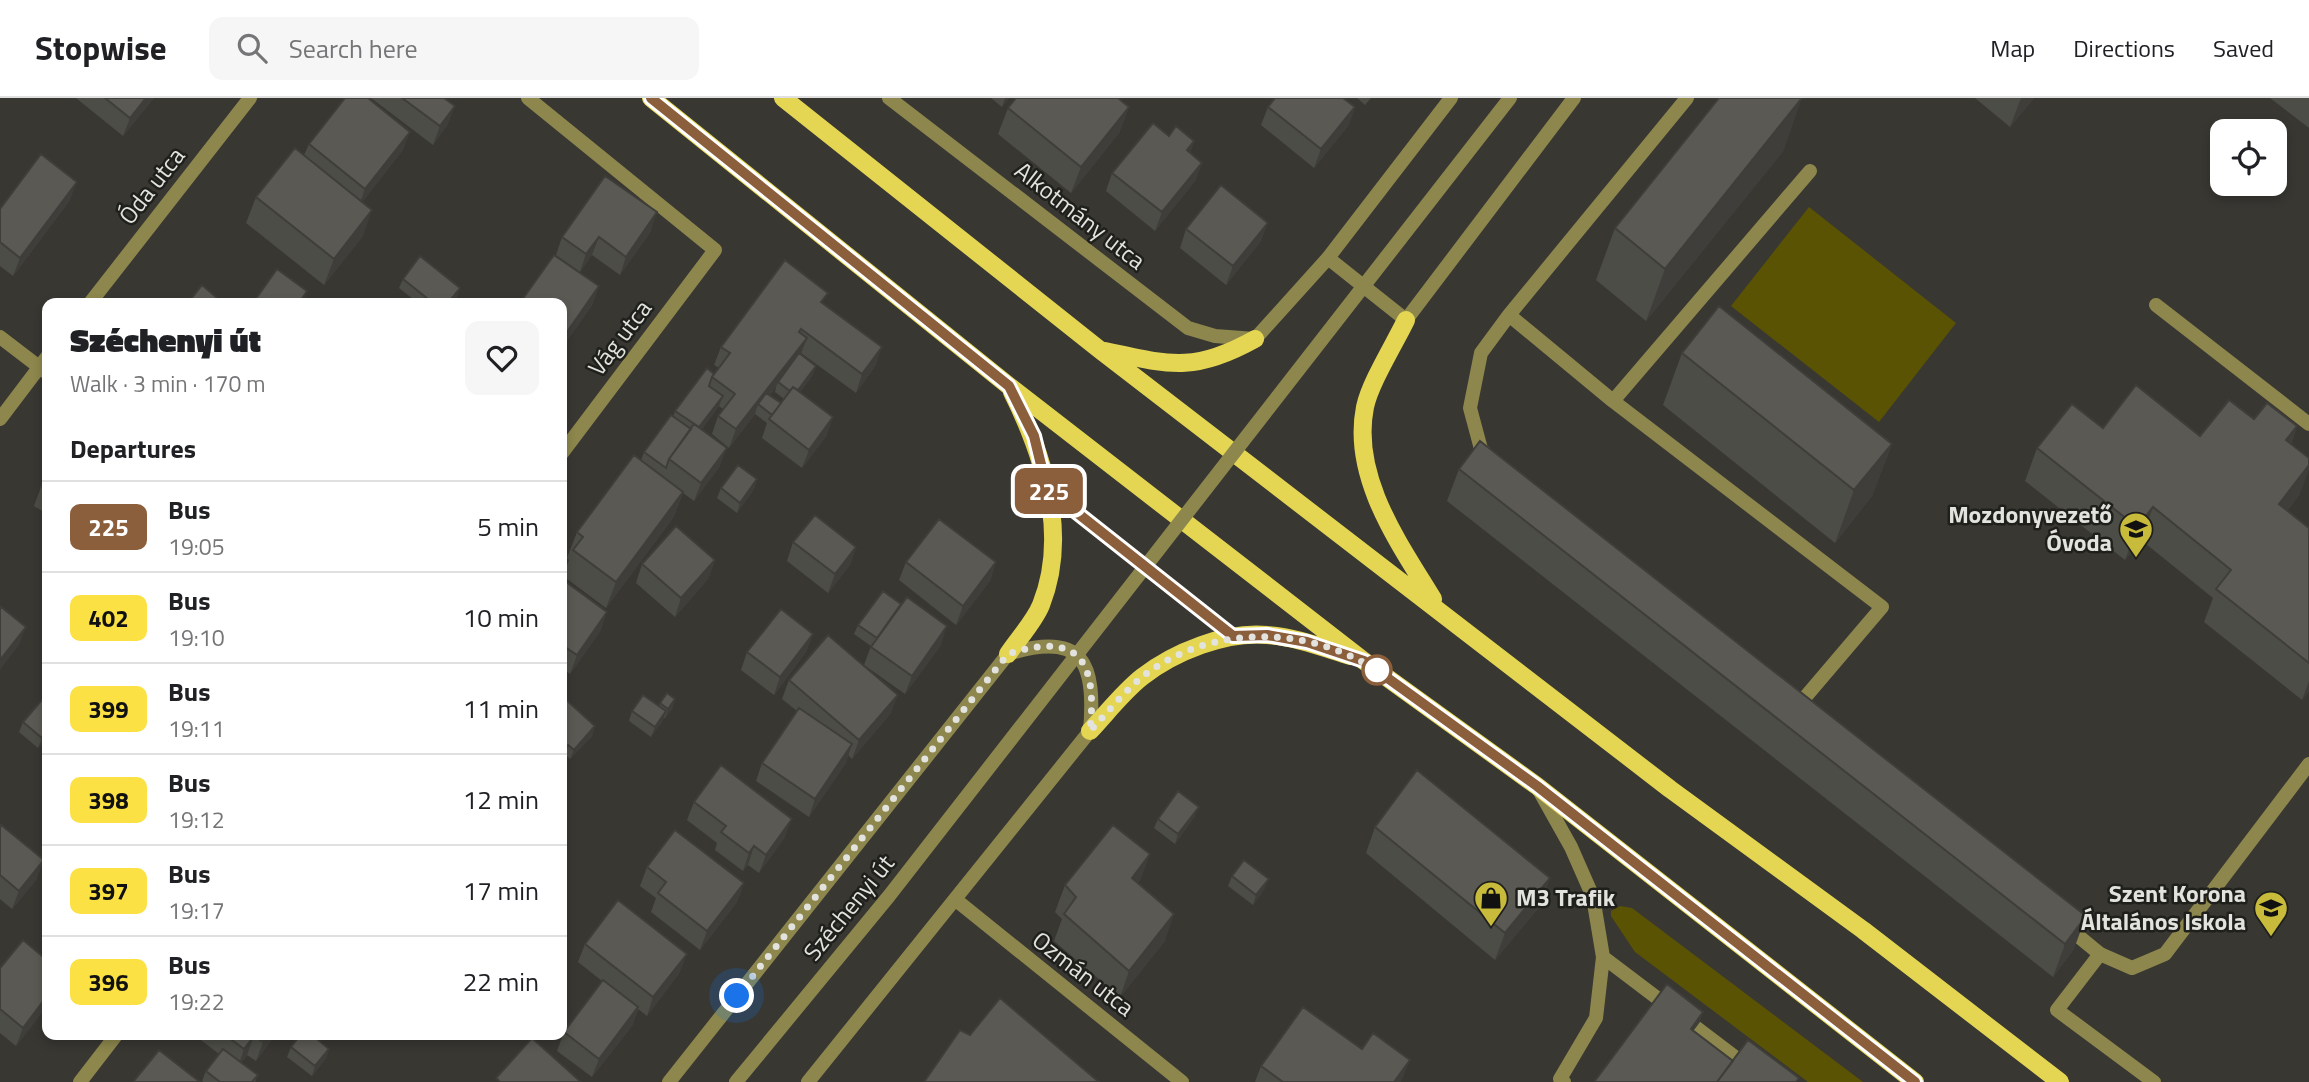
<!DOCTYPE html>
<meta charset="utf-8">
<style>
body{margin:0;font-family:"Titillium Web",sans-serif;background:#f6f6f6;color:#202124;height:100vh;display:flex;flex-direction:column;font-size:26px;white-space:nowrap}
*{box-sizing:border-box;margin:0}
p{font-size:23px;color:#757577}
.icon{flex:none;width:38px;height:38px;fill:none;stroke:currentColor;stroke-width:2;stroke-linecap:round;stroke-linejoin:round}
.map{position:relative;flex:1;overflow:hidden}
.sheet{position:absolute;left:42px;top:200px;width:525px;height:742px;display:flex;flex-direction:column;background:#fff;border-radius:14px;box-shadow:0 4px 10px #0003}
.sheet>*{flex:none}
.badge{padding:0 14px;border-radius:10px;font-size:24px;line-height:46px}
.tools{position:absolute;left:2210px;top:21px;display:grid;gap:14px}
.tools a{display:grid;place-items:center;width:77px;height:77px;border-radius:14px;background:#fff;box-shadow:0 4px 10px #0003;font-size:35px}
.you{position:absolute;width:35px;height:35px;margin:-18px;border:5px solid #fff;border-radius:50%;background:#1a73e8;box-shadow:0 0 0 10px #1a73e833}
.map>.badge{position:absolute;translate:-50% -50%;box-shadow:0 0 0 4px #fff}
h2{padding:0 28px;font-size:26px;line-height:63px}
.round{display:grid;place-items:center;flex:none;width:74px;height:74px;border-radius:14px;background:#f6f6f6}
.headline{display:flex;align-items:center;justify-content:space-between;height:119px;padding:0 28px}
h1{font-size:33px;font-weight:800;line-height:52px}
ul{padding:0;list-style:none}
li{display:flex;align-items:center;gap:21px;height:91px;padding:0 28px;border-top:2px solid #e0e0e0}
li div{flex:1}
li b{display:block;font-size:26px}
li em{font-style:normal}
li .badge{min-width:77px;font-weight:700;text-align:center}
header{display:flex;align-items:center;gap:42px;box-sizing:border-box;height:98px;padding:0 35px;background:#fff;border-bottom:2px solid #e0e0e0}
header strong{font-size:33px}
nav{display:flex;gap:38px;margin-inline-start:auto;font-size:24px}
.search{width:490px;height:63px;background:#f6f6f6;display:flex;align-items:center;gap:18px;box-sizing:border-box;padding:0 24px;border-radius:14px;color:#757577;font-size:26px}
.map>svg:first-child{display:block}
</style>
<header>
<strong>Stopwise</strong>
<div class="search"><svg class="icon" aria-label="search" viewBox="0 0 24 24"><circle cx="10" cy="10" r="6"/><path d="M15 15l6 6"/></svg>Search here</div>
<nav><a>Map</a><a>Directions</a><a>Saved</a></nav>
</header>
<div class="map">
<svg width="2309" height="984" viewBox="0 0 2309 984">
<rect width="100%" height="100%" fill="#383732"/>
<path fill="#5b5304" d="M1809 109 1956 225 1879 324 1731 208Z
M1620 808 1632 810 1863 984H1808L1635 854 1611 818V813Z"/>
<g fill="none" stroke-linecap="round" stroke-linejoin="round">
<path stroke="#8d874d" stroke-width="14" d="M2156 207 2309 326
M1509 217 1613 303 1882 509 1796 610
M1613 303 1810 73
M1488 358 1481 351 1470 310 1481 255 1509 217 1687 0
M1047 391 1233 538
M1539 692 1571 749 1593 799 1603 859 1596 920 1560 981 1564 984
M2066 828 2100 856
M1603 859 1768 984"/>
<path stroke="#8d874d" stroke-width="14" d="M528 0 715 152 562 355
M889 0 1188 230 1215 238 1255 241 1328 160 1451 0
M1328 160 1406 222 1574 0
M90 205 250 0
M0 239 47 275
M0 321 47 259
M956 802 1182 984
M80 984 117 936
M669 984 1008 556C1084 532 1096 566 1090 633L808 984
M2154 984 2057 912 2100 856 2132 870 2165 856 2309 666"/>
<path stroke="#e4d652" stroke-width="18" d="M651 0 1009 288 1364 563 1537 688 1915 984
M783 0 1100 252 1670 691 1863 832 2060 984
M1406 222C1395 245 1370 285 1365 309 1351 379 1399 445 1433 501
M1105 253C1170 267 1194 275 1255 241
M1008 556C1018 541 1034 524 1041 507 1069 437 1044 358 1012 294
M1090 633C1107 615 1123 594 1142 579 1174 554 1226 533 1267 537 1296 539 1324 550 1351 558"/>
<path stroke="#8d874d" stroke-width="14" d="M736 984 889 798 1510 0"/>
</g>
<path fill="#4d4d47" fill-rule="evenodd" d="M76 0H154L123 38Z
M371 0H445L448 26 433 47Z
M991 0H1009L1002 9Z
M1357 0H1371L1365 7Z
M1975 0H2034L2010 29Z
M2270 0H2309V30Z
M1129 9 1119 35 1071 95 998 36 1008 10Z
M1268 9H1355L1348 28 1314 70 1261 27Z
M1169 38 1194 43 1190 55 1202 65 1195 83 1155 133 1106 93 1112 75Z
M309 46 403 52 362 104 363 138 324 187 246 125 256 99 304 57Z
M1784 52 1646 223 1596 182 1615 130Z
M70 102 13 178 0 168V111Z
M1186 131 1261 143 1226 187 1180 150Z
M651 133 620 177 592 157 580 174 556 157 562 139Z
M403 181 457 199 452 205H418L399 190Z
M599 188 592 207 562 250V205H521L522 202Z
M824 206 876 267 856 295 801 255V256L816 268 812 278 800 294 827 337 802 370 762 340 767 325 755 316 729 350 712 336 718 318 723 311 719 308 702 331 720 368 694 403 683 395 673 420 606 510 563 478 569 462 567 460 577 434 641 362 644 354 673 319 675 313 714 276 719 270 714 267 721 249ZM776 289 775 294 784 301 781 305 770 297Z
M1682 255 1892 346 1872 398 1835 445 1663 307Z
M2254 321 2297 328 2291 346 2300 396 2287 413 2309 430V593L2302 602 2204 524 2213 500 2141 442 2125 462 2025 383 2037 350 2103 330 2200 338Z
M1459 371 2074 851 2053 879 1447 403Z
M47 379V416L34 408 41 389Z
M757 381 754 391 737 415 717 400 721 390Z
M793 444 856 449 850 467 828 495 787 463Z
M715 462 708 481 675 519 636 485 642 466Z
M906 464H996L990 483 956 527 899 482Z
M562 481 601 532 570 576 562 570Z
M858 527 941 547 905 596 864 567 871 548 854 536Z
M813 536 806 554 774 597 741 572 747 554Z
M789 582 891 615 852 661 848 657 846 665 809 719 756 683 762 665 797 613 782 601Z
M562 601 595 628 592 638 570 661 565 656Z
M675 601 672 611 665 620H664L651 639 629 623 632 613 659 608 660 605Z
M23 624 47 639 38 650 19 634Z
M694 704 785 739 759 775 748 767 743 773 715 752 717 745 687 722Z
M1195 718 1175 746 1154 730 1158 721Z
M0 726 37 781 12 811 0 801Z
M1375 729 1541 807 1495 862 1366 755Z
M1150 756 1140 782 1138 785 1165 843 1120 899 1054 843 1062 821 1055 814 1065 787Z
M647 769 744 785 737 804 700 852 651 814 656 800 640 788Z
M1232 778 1265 790 1253 807 1228 788Z
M585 846 680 874 647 918 638 911 632 928 592 979 557 953 564 934 602 883 578 864Z
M47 862V908L16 948 0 935V870Z
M198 936H276L256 963 247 957 241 965 258 977 255 984H204L202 983 206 973 219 956 197 939Z
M291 949 329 951 326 960 312 978 287 959Z
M1261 968 1401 984H1255Z"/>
<path fill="#3f3e3a" d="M146 0H154L123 38 130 20Z
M1005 0H1009L1002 9Z
M1802 0 1784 52 1646 223 1665 171Z
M2021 0H2034L2010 29Z
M455 8 448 26 433 47 440 28Z
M1129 9 1119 35 1071 95 1081 69Z
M1355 9 1348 28 1314 70 1321 51Z
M410 34 403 52 358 110 365 91Z
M1194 43 1188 61 1187 52Z
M1202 65 1195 83 1155 133 1162 114Z
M77 84 70 102 13 178 20 160Z
M372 112 363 138 324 187 334 161Z
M657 114 651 133 620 177 626 159Z
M1268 125 1261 143 1226 187 1233 168Z
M599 139 592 157 580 174 586 156Z
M599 188 592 207 562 250 567 234Z
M460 190 457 199 452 205H448Z
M307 193 303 205H299Z
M807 240 800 258 778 284 776 289 761 308 758 306 755 316 729 350 736 331Z
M882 249 876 267 856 295 862 276Z
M816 268 812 278 791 306 795 297Z
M723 298 719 308 695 340 699 330Z
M833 319 827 337 802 370 809 352Z
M2297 328 2285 361 2286 342Z
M1892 346 1872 398 1835 445 1854 392Z
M727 350 720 368 694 403 701 385Z
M2309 367V372L2300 396 2267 439 2279 406Z
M757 381 754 391 737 415 740 405Z
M683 394 673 420 606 510 616 484Z
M2153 409 2141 442 2125 462 2137 429Z
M856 449 850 467 828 495 835 476Z
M715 462 708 481 675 519 681 500Z
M996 464 990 483 956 527 963 508Z
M607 514 601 532 570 576 577 557Z
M947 528 941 547 905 596 912 578Z
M26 529 19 547 0 572V562Z
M813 536 806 554 774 597 780 579Z
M2309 583V593L2302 602Z
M898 597 891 615 852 661 859 642Z
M675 601 672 611 665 620 668 611Z
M666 613 663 623 651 639 655 629Z
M595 628 592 638 570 661 574 652Z
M47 634V639L38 650 42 640Z
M852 646 846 665 809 719 815 701Z
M568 647 565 656 562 660V654Z
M1199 709 1195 718 1175 746 1178 736Z
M792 721 785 739 759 775 766 757Z
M754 748 748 767 743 773 749 755Z
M1150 756 1140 782 1123 807 1132 780Z
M44 762 37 781 12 811 19 793Z
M1550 780 1541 807 1495 862 1505 835Z
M1269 781 1265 790 1253 807 1256 797Z
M744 785 737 804 700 852 707 833Z
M1174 816 1165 843 1120 899 1129 873Z
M2086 818 2074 851 2053 879 2065 846Z
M687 856 680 874 647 918 653 899Z
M47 898V908L16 948 23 930Z
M638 909 632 928 592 979 599 961Z
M1703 914 1700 924 1688 940 1691 931Z
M269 936H276L256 963 263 944Z
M254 938 247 957 238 969 244 951Z
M329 951 326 960 312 978 315 968Z
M1410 962 1401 984H1394Z"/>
<path fill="#5a5953" stroke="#3f3e3a" stroke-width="2" d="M105 0H146L130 20Z
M345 0H368L410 34 365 91 309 46Z
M402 0H444L455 8 440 28Z
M1016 0H1118L1129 9 1081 69 1008 10Z
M1275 0H1343L1355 9 1321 51 1268 9Z
M1719 0H1802L1665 171 1615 130Z
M1153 25 1169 38 1176 28 1194 43 1187 52 1202 65 1162 114 1112 75Z
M295 50 372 112 334 161 256 99Z
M41 56 77 84 20 160 0 144V111Z
M605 78 657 114 626 159 599 139 586 156 562 139Z
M1221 87 1268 125 1233 168 1186 131Z
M554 157 599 188 567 234 562 230V205H526L522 202Z
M420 158 460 190 448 205H433L403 181Z
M785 162 828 195 821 204 882 249 862 276 801 231 799 234 807 240 736 331 718 318 735 296 712 279 730 255 721 249Z
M277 171 307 193 299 205H253Z
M202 187 223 205H188Z
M1719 208 1892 346 1854 392 1682 255Z
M799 255 816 268 798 292 793 289 790 293 778 284Z
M707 270 714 276 712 279 709 288 723 298 699 329 675 313Z
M2136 287 2200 338 2229 302 2254 321 2267 305 2297 328 2286 342 2309 360V367L2279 406 2309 430V565L2216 491 2231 472 2153 409 2137 429 2037 350 2072 306 2103 330Z
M793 289 833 319 809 352 769 321Z
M766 295 781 305 772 317 758 306Z
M671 317 691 331 669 361 666 370 644 354Z
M694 326 727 350 701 385 669 361Z
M1480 343 2086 818 2065 846 1459 371Z
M634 357 683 394 616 484 573 452 583 439 577 434Z
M738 367 757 381 740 405 721 390Z
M47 379V393L41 389Z
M815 417 856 449 835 476 793 444Z
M939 421 996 464 963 508 906 464Z
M676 428 715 462 681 500 642 466Z
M562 481 607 514 577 557 562 547Z
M883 493 901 506 877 540 858 527Z
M907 499 947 528 912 578 871 549Z
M0 508 26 529 0 562Z
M781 511 813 536 780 579 747 554Z
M828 537 898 597 859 642 789 582Z
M667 595 675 601 668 611 660 605Z
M47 596V634L42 640 23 624Z
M643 597 666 613 655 629 632 613Z
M563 599 595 628 574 652 568 647 562 654V601Z
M799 610 852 646 815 701 762 665Z
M721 667 792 721 766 757 754 748 749 755 721 734 726 728 694 704Z
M1417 672 1550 780 1505 835 1375 729Z
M1178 693 1199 709 1178 736 1158 721Z
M0 726 44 762 19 793 0 777Z
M1113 727 1150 756 1132 780 1174 816 1129 873 1064 816 1076 799 1065 787Z
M675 732 744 785 707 833 658 795 666 784 647 769Z
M1244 762 1269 781 1256 797 1232 778Z
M618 802 687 856 653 899 585 846Z
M23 842 47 862V898L23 930 0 911V870Z
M603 882 638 909 599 961 564 934Z
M1667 886 1703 914 1691 931 1733 963 1717 984H1594Z
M1000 900 1099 984H924L960 932 970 937Z
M1303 909 1362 951 1373 935 1410 962 1394 984H1283L1261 968Z
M224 936H269L263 944 254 938 244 951Z
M301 936H311L329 951 315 968 291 949Z
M532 940 581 984H500L496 980Z
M1748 942 1799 980 1796 984H1717Z
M223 951 258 977 252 984H220L206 973Z
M159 952 200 984H133Z"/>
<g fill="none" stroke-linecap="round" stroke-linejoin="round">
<g stroke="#fff" stroke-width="16">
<path id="line" d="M651 0 1009 288 1034 338 1047 391 1233 538 1267 537 1307 544 1364 563 1537 688 1915 984"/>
</g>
<use href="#line" stroke="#8b5e3c" stroke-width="10"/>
<path stroke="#e2e2de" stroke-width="7" stroke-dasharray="0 12.6" d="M737 898 1008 556C1082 532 1097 566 1090 633 1107 615 1123 595 1142 579 1212 524 1314 527 1385 578L1377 572"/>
</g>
<defs>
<g id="school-pin" transform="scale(1.75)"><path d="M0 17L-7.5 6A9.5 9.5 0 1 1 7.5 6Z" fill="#c8bb3b" stroke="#1f1f1c"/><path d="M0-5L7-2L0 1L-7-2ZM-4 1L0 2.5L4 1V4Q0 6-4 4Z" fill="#111"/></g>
<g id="shop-pin" transform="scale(1.75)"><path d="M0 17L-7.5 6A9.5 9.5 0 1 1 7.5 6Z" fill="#c8bb3b" stroke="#1f1f1c"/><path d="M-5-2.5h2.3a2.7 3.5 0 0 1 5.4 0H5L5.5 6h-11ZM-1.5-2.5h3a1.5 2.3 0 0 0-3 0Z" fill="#111"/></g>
</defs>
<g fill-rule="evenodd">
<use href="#school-pin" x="2136" y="431"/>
<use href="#shop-pin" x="1491" y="800"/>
<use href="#school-pin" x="2271" y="810"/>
</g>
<circle fill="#fff" stroke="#8b5e3c" stroke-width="3.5" cx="1377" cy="572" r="14"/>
<g text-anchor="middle" stroke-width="5" stroke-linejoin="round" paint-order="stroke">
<g font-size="24" fill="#e2e2de" stroke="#1f1f1c">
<text transform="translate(152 88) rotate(-52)" y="8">Óda utca</text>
<text transform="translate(1080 118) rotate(38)" y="8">Alkotmány utca</text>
<text transform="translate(620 240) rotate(-53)" y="8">Vág utca</text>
<text transform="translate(849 810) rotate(-51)" y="8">Széchenyi út</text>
<text transform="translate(1083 876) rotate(38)" y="8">Ozmán utca</text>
</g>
<g font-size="24" font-weight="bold" fill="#e2e2de" stroke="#1f1f1c" text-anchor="end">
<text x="2112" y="425">Mozdonyvezető<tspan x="2112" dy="28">Óvoda</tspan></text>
<text x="2246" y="804">Szent Korona<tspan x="2246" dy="28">Általános Iskola</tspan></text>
<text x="1516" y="808" text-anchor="start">M3 Trafik</text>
</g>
</g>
</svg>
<div class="tools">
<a><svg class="icon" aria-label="locate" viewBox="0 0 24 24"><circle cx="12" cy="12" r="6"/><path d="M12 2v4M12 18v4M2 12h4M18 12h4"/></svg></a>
</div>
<div class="you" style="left:737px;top:898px"></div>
<b class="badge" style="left:1049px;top:393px;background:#8b5e3c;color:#fff">225</b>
<section class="sheet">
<div class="headline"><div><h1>Széchenyi út</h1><p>Walk · 3 min · 170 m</p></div><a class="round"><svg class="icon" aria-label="heart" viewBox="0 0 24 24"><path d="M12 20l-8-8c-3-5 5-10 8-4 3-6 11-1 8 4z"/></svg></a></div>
<h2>Departures</h2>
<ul>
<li><span class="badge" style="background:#8b5e3c;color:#fff">225</span><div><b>Bus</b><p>19:05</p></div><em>5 min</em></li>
<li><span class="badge" style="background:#fbe143;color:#111">402</span><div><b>Bus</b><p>19:10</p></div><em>10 min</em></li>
<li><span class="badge" style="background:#fbe143;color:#111">399</span><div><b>Bus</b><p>19:11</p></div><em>11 min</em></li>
<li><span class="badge" style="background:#fbe143;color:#111">398</span><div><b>Bus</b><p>19:12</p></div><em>12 min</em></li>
<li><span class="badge" style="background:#fbe143;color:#111">397</span><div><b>Bus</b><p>19:17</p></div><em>17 min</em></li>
<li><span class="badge" style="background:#fbe143;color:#111">396</span><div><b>Bus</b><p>19:22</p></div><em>22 min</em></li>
</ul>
</section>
</div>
